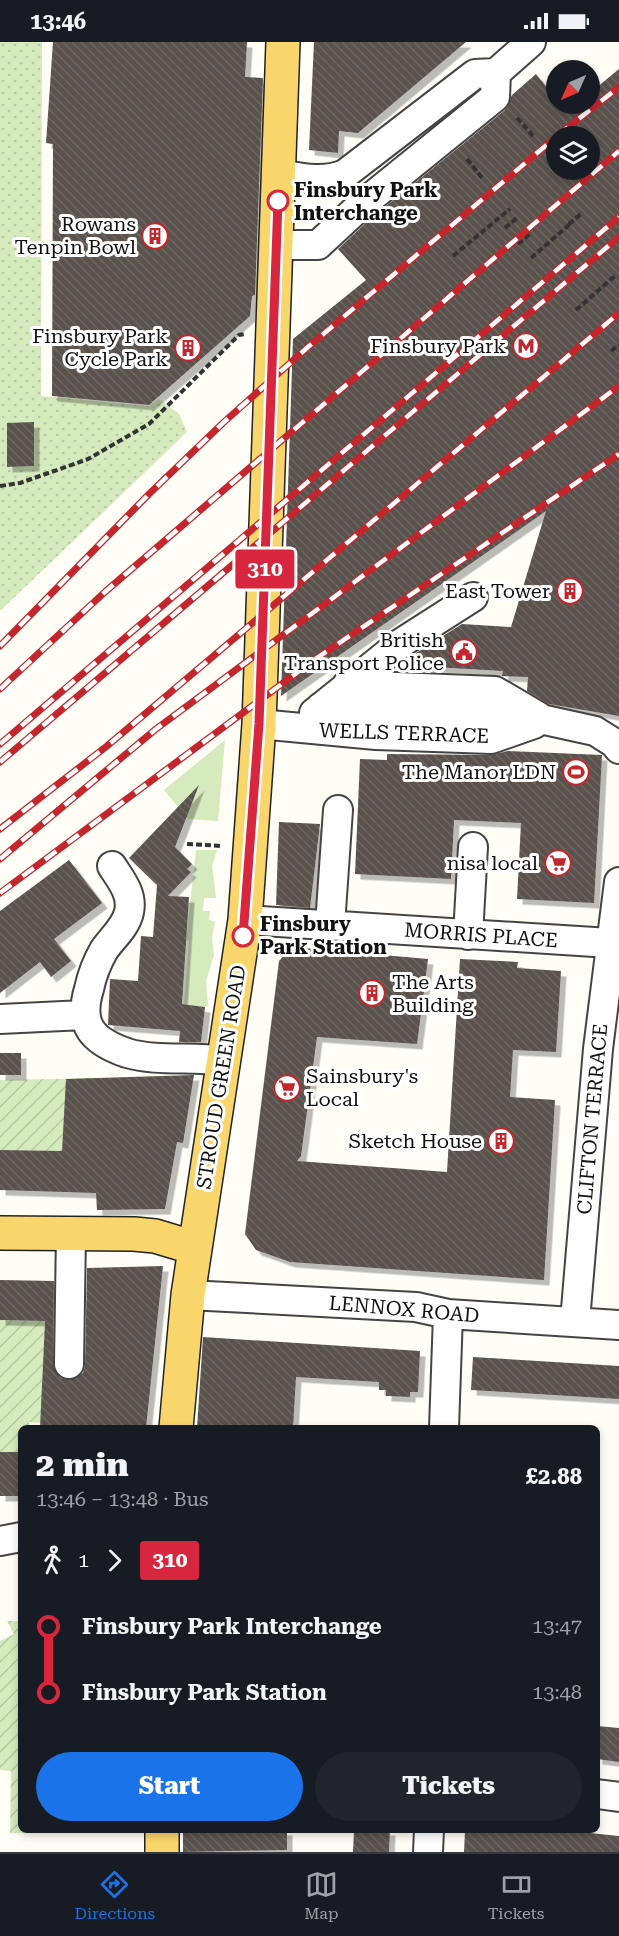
<!DOCTYPE html>
<meta charset="utf-8">
<style>
body{margin:0;font-family:"Roboto Serif",serif;background:#20242c;color:#f1f3f6;height:100vh;display:flex;flex-direction:column;font-size:22px;white-space:nowrap}
*{box-sizing:border-box;margin:0}
p{font-size:20px;color:#9ea1a6}
.icon{flex:none;width:33px;height:33px;fill:none;stroke:currentColor;stroke-width:2;stroke-linecap:round;stroke-linejoin:round}
.map{position:relative;flex:1;overflow:hidden}
.side{position:absolute;left:18px;top:1383px;width:582px;height:408px;display:flex;flex-direction:column;background:#171b24;border-radius:9px;box-shadow:0 3px 9px #0003}
.side>*{flex:none}
.badge{padding:0 12px;border-radius:4px;font-size:21px;line-height:39px}
.needle{width:39px;rotate:225deg}
.buttons{position:absolute;left:546px;top:18px;display:grid;gap:12px}
.buttons a{display:grid;place-items:center;width:54px;height:54px;border-radius:50%;background:#171b24;box-shadow:0 3px 9px #0003;font-size:30px}
.map>.badge{position:absolute;translate:-50% -50%;box-shadow:0 0 0 3px #fff}
.legs{display:flex;align-items:center;gap:9px;height:66px;padding:0 18px;font-size:20px}
.legs p{margin-inline-start:auto}
.overview{display:flex;align-items:center;justify-content:space-between;height:102px;padding:0 18px}
h1{font-size:33px;font-weight:800;line-height:45px}
.button{display:flex;gap:12px;margin-top:auto;padding:12px 18px}
.button a{flex:1;height:69px;border-radius:36px;background:#1a73e8;color:#fff;font-size:24px;font-weight:800;line-height:69px;text-align:center}
.button a+a{background:#20242c;color:#f1f3f6}
ul{padding:0 18px;list-style:none}
li{display:flex;align-items:center;gap:21px;height:66px;font-size:22px}
li i{display:grid;place-items:center;width:9px;height:100%;margin:0 8px;background:currentColor}
li i::after{content:'';width:15px;height:15px;margin:-8px;border:4px solid;border-radius:50%;background:#171b24}
li p{margin-inline-start:auto}
li:first-child i{background:linear-gradient(#0000 50%,currentColor 0)}
li:last-child i{background:linear-gradient(currentColor 50%,#0000 0)}
.status{display:flex;justify-content:space-between;align-items:center;height:42px;padding:0 30px;background:#171b24;direction:ltr}
.status svg{height:16px;fill:currentColor}
.tab-bar{display:flex;justify-content:space-around;align-items:center;height:84px;border-top:2px solid #363941;background:#171b24;font-size:16px;color:#9ea1a6}
.tab-bar a{display:grid;justify-items:center;gap:3px}
.tab-bar .selected{color:#1a73e8}
.map>svg:first-child{display:block}
</style>
<div class="status"><b>13:46</b><svg viewBox="0 0 49 12"><path d="M0 12V9h3v3zM5 12V6h3v6zM10 12V3h3v9zM15 12V0h3v12zM26 1h20v11H26zM47 4h2v5h-2z"/></svg></div>
<div class="map">
<svg width="619" height="1810" viewBox="0 0 619 1810">
<defs>
<pattern id="park-dots" width="8" height="8" patternUnits="userSpaceOnUse" patternTransform="scale(1.5)"><rect width="8" height="8" fill="#d5ebbd"/><path d="M2 2h.1M6 6h.1" fill="none" stroke="#b6c8a1" stroke-width="1.8" stroke-linecap="round"/></pattern>
<pattern id="garden-furrows" width="10" height="10" patternUnits="userSpaceOnUse" patternTransform="scale(1.5)"><rect width="10" height="10" fill="#d5ebbd"/><path d="M-1 1l2-2M0 10L10 0M9 11l2-2" fill="none" stroke="#b6c8a1"/></pattern>
<pattern id="building-back-hatch" width="6" height="6" patternUnits="userSpaceOnUse" patternTransform="scale(1.5)"><rect width="6" height="6" fill="#5a524d"/><path d="M-1 5l2 2M0 0l6 6M5-1l2 2" fill="none" stroke="#6d6662"/></pattern>
<filter id="shadow"><feDropShadow dx="5.5" dy="5.5" stdDeviation="0" flood-color="#0004"/></filter>
</defs>
<rect width="100%" height="100%" fill="#fffdf5"/>
<path fill="#d5ebbd" d="M225 698 218 779 188 777 164 748Z
M196 808H217L212 824 216 856H204L203 869H210L209 878 215 880 212 895 214 913 206 939 208 964 205 965 184 962 189 899 186 898Z"/>
<path fill="url(#park-dots)" d="M0 0H42L41 354 149 364 159 357 179 372 187 390 0 569Z"/>
<path fill="url(#garden-furrows)" d="M113 1036 62 1115 57 1109 0 1108V1038Z
M0 1278 45 1279 42 1344 62 1345 82 1383 29 1380V1386H21V1410H0Z
M7 1579H21V1788H37V1791H10L11 1729 0 1728V1599L14 1592Z"/>
<path fill="url(#building-back-hatch)" fill-rule="evenodd" filter="url(#shadow)" d="M53 0H247L245 35 263 36 255 253 252 254 250 274 149 363 52 354 53 102 46 101Z
M314 0H466L358 91 339 89 338 111 309 108Z
M619 27V674L549 662 527 649 528 635 502 634 503 629 416 624V611L462 582 511 585 546 469 281 654 293 297 366 238 338 207 370 177 505 68 512 53 536 32 556 57V62H590V51ZM556 94H590V128H556Z
M34 380V424L7 425V381Z
M508 709 602 713 594 861 517 857 521 781 454 778 451 837 355 832 360 717 387 718V712L490 713Z
M199 743 175 805 192 822 187 827 191 830 168 854 189 855 182 962 205 965 201 1000H179L180 989 108 983 110 937 138 939 141 894 153 895 157 843 129 816Z
M279 780 320 782 310 866 276 863Z
M69 818 102 861 54 897 71 919 51 935 40 920 0 951V869Z
M292 905 428 917 417 1002 317 995 301 1114 297 1119 447 1130 460 917 518 920 517 926 561 929 556 1010 513 1008 510 1055 555 1058 544 1238 290 1220 256 1208 245 1192 279 919Z
M0 1011H21V1033H0Z
M194 1033 183 1101 177 1100 165 1167 97 1168 96 1151 0 1148V1108L62 1109 66 1037Z
M163 1224 146 1386H40L45 1279 0 1278V1238L54 1239 53 1322 60 1336 69 1338 83 1331 85 1323 87 1226Z
M203 1295 420 1309 418 1350H410V1355L389 1354H386V1348H379V1340L296 1335 293 1386H197Z
M473 1315 619 1324V1357L471 1348Z
M0 1410H21V1454H0Z
M597 1684 619 1686V1720L597 1717Z
M183 1788H287V1808L183 1810Z
M354 1788H390L389 1810H353Z
M465 1788H560L619 1794V1810H464Z"/>
<g fill="none" stroke-linecap="round" stroke-linejoin="round">
<g stroke="#444" stroke-width="32">
<path id="minor" d="M280 132C302 136 323 141 345 132L475 32 496 31 531 0
M276 203H318L359 165 495 55 496 31
M347 643 495 649 538 674
M321 665 545 678 595 689 614 701 619 707
M314 671 401 601 473 555
M259 682 376 693 491 697 534 682
M112 824C121 838 133 852 129 870 126 885 112 896 104 908 97 920 92 933 89 947 78 983 92 999 127 1011 158 1020 192 1014 223 1019
M245 878 610 901
M330 883 338 768
M468 893 473 805
M0 977 84 973
M188 1253 416 1265 448 1272 619 1283
M575 1279 598 1007 619 840
M69 1322 71 1191
M444 1386 448 1272
M0 1499 21 1495
M597 1752 619 1755
M428 1810 429 1788"/>
</g>
<g stroke="#222" stroke-width="36">
<path id="major" d="M0 1191 134 1192 155 1194 195 1206
M176 1386 188 1253 245 878 259 682 283 0
M162 1810V1788"/>
</g>
<path stroke="#333" stroke-width="4" stroke-dasharray="6 3" stroke-linecap="butt" d="M517 76 534 95
M467 117 483 137
M569 182 582 171
M505 186 518 175
M518 202 531 191
M453 214 510 167
M531 216 570 182
M576 268 616 233
M611 309 619 303
M0 444 20 441 88 417 149 382 239 293 245 292
M187 802 222 804"/>
<use href="#minor" stroke="#fff" stroke-width="28"/>
<use href="#major" stroke="#f9d66b" stroke-width="33"/>
<g stroke="#c4262e" stroke-width="7">
<path id="rail" d="M557 94 619 45
M0 604 149 452 224 380 308 305 556 95
M0 647 106 549 619 109
M0 702 619 175
M0 720 619 195
M0 787 107 704 619 271
M0 817 156 687 619 344
M0 851 314 618 619 412"/>
</g>
<use href="#rail" stroke="#fff" stroke-width="4.5" stroke-dasharray="14" stroke-linecap="butt"/>
</g>
<g fill="none" stroke-linecap="round" stroke-linejoin="round">
<g stroke="#fff" stroke-width="14">
<path id="line-1" d="M243 894 259 682 278 159"/>
</g>
<use href="#line-1" stroke="#d7263d" stroke-width="9"/>
</g>
<defs>
<g id="building-ring" transform="scale(1.35)"><circle r="9.5" fill="#fff" stroke="#c4262e" stroke-width="1.5"/><path d="M-4-6H4V6H1V3H-1V6H-4ZM-2.5-4.3h1.7v1.8h-1.7ZM.8-4.3h1.7v1.8H.8ZM-2.5-1h1.7V.8h-1.7ZM.8-1h1.7V.8H.8Z" fill="#c4262e"/></g>
<g id="metro-ring" transform="scale(1.35)"><circle r="9.5" fill="#fff" stroke="#c4262e" stroke-width="1.5"/><path d="M-5.5 5V-5H-3L0 0L3-5H5.5V5H3V-.5L0 4L-3-.5V5Z" fill="#c4262e"/></g>
<g id="civic-ring" transform="scale(1.35)"><circle r="9.5" fill="#fff" stroke="#c4262e" stroke-width="1.5"/><path d="M-.6-6.5H3V-4.5H.6V-3L4-1V1h2V6H-6V1h2V-1L-.6-3ZM-1.2 2.5V6h2.4V2.5Z" fill="#c4262e"/></g>
<g id="stadium-ring" transform="scale(1.35)"><circle r="9.5" fill="#fff" stroke="#c4262e" stroke-width="1.5"/><path d="M0-5a6.5 5 0 1 0 0 10a6.5 5 0 1 0 0-10ZM-3.5-1.8h7v3.6h-7Z" fill="#c4262e"/></g>
<g id="supermarket-ring" transform="scale(1.35)"><circle r="9.5" fill="#fff" stroke="#c4262e" stroke-width="1.5"/><path d="M-6-5.5h2.5l.6 2H6L4.5 2H-2.5L-4.4-4H-6ZM-1.5 3.2a1.3 1.3 0 1 0 .1 0ZM3 3.2a1.3 1.3 0 1 0 .1 0Z" fill="#c4262e"/></g>
</defs>
<g fill-rule="evenodd">
<use href="#building-ring" x="155" y="194"/>
<use href="#metro-ring" x="526" y="304"/>
<use href="#building-ring" x="188" y="306"/>
<use href="#building-ring" x="570" y="549"/>
<use href="#civic-ring" x="464" y="610"/>
<use href="#stadium-ring" x="576" y="730"/>
<use href="#supermarket-ring" x="558" y="821"/>
<use href="#building-ring" x="372" y="951"/>
<use href="#supermarket-ring" x="287" y="1046"/>
<use href="#building-ring" x="501" y="1099"/>
</g>
<g fill="#fff" stroke="#d7263d" stroke-width="3">
<circle cx="278" cy="159" r="10"/>
<circle cx="243" cy="894" r="10"/>
</g>
<g text-anchor="middle" stroke-width="6" stroke-linejoin="round" paint-order="stroke">
<g font-size="20" font-weight="bold" fill="#111" stroke="#fff" text-anchor="start">
<text x="294" y="155">Finsbury Park<tspan x="294" dy="23">Interchange</tspan></text>
<text x="260" y="889">Finsbury<tspan x="260" dy="23">Park Station</tspan></text>
</g>
<g font-size="20" fill="#111" stroke="#fff" text-anchor="end">
<text x="136" y="189">Rowans<tspan x="136" dy="23">Tenpin Bowl</tspan></text>
<text x="168" y="301">Finsbury Park<tspan x="168" dy="23">Cycle Park</tspan></text>
<text x="506" y="311">Finsbury Park</text>
<text x="550" y="556">East Tower</text>
<text x="444" y="605">British<tspan x="444" dy="23">Transport Police</tspan></text>
<text x="556" y="737">The Manor LDN</text>
<text x="538" y="828">nisa local</text>
<text x="392" y="947" text-anchor="start">The Arts<tspan x="392" dy="23">Building</tspan></text>
<text x="306" y="1041" text-anchor="start">Sainsbury's<tspan x="306" dy="23">Local</tspan></text>
<text x="482" y="1106">Sketch House</text>
</g>
<g font-size="20" fill="#111" stroke="#fff">
<text transform="translate(404 691) rotate(2)" y="7">WELLS TERRACE</text>
<text transform="translate(481 893) rotate(4)" y="7">MORRIS PLACE</text>
<text transform="translate(221 1035) rotate(-81)" y="7">STROUD GREEN ROAD</text>
<text transform="translate(592 1077) rotate(-85)" y="7">CLIFTON TERRACE</text>
<text transform="translate(404 1267) rotate(5)" y="7">LENNOX ROAD</text>
</g>
</g>
</svg>
<div class="buttons">
<a><svg class="needle" viewBox="-14 -14 28 28"><path d="M0-13l5 13h-10z" fill="#e53935"/><path d="M0 13l5-13h-10z" fill="#9ea1a6"/></svg></a>
<a><svg class="icon" aria-label="layers" viewBox="0 0 24 24"><path d="M12 4l9 5-9 5-9-5zM3 14l9 5 9-5"/></svg></a>
</div>
<b class="badge" style="left:265px;top:527px;background:#d7263d;color:#fff">310</b>
<section class="side">
<div class="overview"><div><h1>2 min</h1><p>13:46 – 13:48 · Bus</p></div><b>£2.88</b></div>
<div class="legs"><svg class="icon" aria-label="walk" viewBox="0 0 24 24"><circle cx="13" cy="4" r="2"/><path d="M13 8l-2 6 4 7M11 14l-3 7M7 12l3-4h3l4 4"/></svg>1<svg class="icon" aria-label="forward" viewBox="0 0 24 24"><path d="M9 5l7 7-7 7"/></svg><b class="badge" style="background:#d7263d;color:#fff">310</b></div>
<ul>
<li><i style="color:#d7263d"></i><b>Finsbury Park Interchange</b><p>13:47</p></li>
<li><i style="color:#d7263d"></i><b>Finsbury Park Station</b><p>13:48</p></li>
</ul>
<div class="button"><a>Start</a><a>Tickets</a></div>
</section>
</div>
<nav class="tab-bar">
<a class="selected"><svg class="icon" aria-label="directions" viewBox="0 0 24 24"><path d="M12 3l9 9-9 9-9-9zM9 14v-3h6M13 9l2 2-2 2"/></svg>Directions</a>
<a><svg class="icon" aria-label="map" viewBox="0 0 24 24"><path d="M3 6l6-2 6 2 6-2v14l-6 2-6-2-6 2zM9 4v14M15 6v14"/></svg>Map</a>
<a><svg class="icon" aria-label="tickets" viewBox="0 0 24 24"><path d="M3 7h18v10H3zM15 7v10"/></svg>Tickets</a>
</nav>
